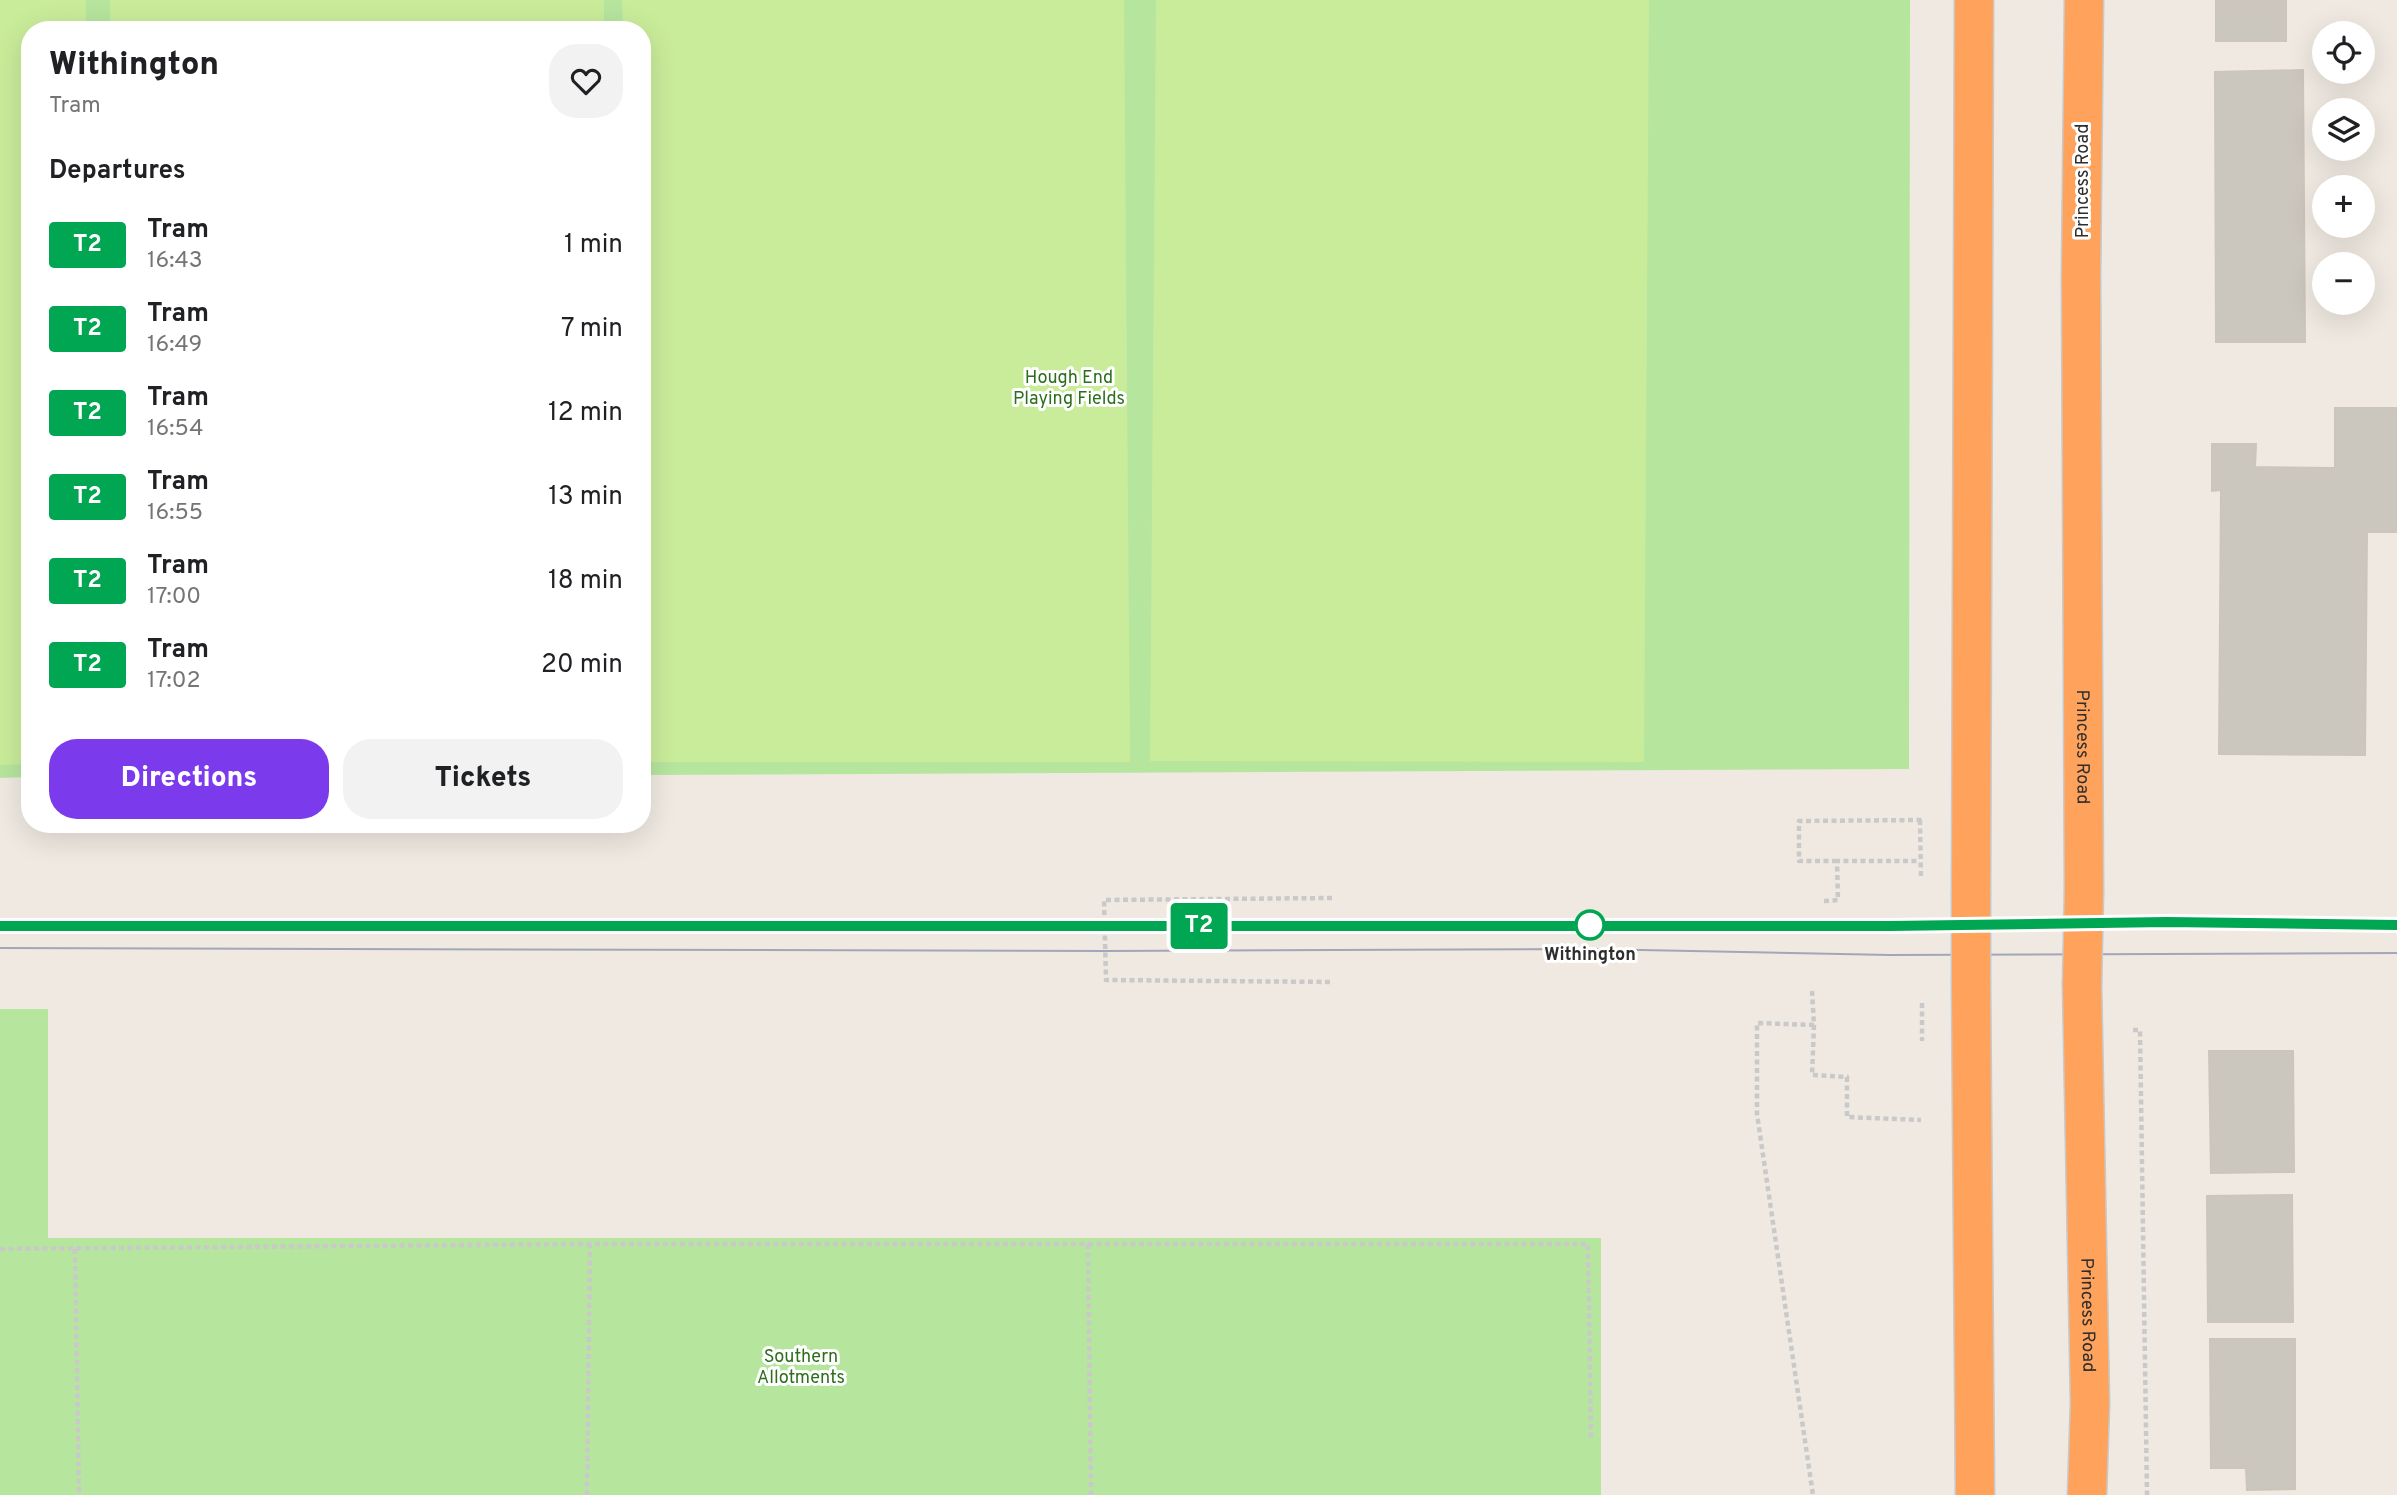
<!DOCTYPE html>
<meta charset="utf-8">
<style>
body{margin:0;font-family:Overpass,sans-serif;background:#f2f2f2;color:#202124;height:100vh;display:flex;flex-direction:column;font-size:26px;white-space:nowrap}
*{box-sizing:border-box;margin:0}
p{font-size:23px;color:#757577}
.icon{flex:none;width:38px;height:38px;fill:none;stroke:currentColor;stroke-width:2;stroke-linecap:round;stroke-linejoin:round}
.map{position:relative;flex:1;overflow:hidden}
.panel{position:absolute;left:21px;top:21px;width:630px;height:812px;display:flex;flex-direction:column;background:#fff;border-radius:28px;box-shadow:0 7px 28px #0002}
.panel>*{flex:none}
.badge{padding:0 14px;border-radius:5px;font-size:24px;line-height:46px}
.tools{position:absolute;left:2312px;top:21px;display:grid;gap:14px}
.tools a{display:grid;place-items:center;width:63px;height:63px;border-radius:50%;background:#fff;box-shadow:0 7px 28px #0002;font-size:35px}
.map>.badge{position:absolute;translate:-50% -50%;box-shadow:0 0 0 4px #fff}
h2{padding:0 28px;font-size:26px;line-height:63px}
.round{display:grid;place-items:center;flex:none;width:74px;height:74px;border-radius:28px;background:#f2f2f2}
.summary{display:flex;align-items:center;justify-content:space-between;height:119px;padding:0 28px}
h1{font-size:33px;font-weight:800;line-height:52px}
.cta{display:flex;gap:14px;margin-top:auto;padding:14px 28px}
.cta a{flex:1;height:80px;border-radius:28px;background:#7c3aed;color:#fff;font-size:28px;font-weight:800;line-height:80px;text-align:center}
.cta a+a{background:#f2f2f2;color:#202124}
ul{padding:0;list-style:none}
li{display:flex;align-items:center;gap:21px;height:84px;padding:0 28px}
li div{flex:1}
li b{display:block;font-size:26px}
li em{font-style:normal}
li .badge{min-width:77px;font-weight:700;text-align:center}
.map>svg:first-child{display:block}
</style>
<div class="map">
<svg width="2397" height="1495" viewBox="0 0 2397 1495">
<rect width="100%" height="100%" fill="#efe9e1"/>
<path fill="#b6e59e" d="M0 0H1910L1909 769 642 775V30H30V777L0 778Z
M0 1009H48V1238H1601V1495H0Z"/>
<path fill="#c9ec9a" d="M0 0H86V30H30V764L0 765Z
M110 0H604V30H110Z
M622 0H1124L1130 762H642V30H623Z
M1156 0H1649L1644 762 1150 761Z"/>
<path fill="#cbc7bf" stroke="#cbc5ba" stroke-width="2" d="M2216 0H2286V41H2216Z
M2303 70 2305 342H2216L2215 72Z
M2335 408H2397V532H2367L2365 755 2219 754 2221 490 2212 491V444H2256L2255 467 2335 468Z
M2209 1051H2293L2294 1172 2211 1173Z
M2292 1195 2293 1322H2208L2207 1196Z
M2210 1339H2295V1489L2247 1490 2246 1468H2211Z"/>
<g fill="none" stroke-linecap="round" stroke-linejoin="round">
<g stroke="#c9c9c9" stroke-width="41">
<g id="highway">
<path id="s1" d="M2084 0 2081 276 2084 892"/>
<path d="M1971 893 1974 0"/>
<path id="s2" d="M2082 984 2090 1403 2087 1495"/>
<path d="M1971 985 1975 1495"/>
</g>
</g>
<path stroke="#c9c9c9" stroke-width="4.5" stroke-dasharray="5 3.5" stroke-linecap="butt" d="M1837 861H1799V821L1923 820
M1332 898 1104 900 1106 980 1332 982
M1824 901 1838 900 1837 861H1920
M1812 991 1814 1025 1757 1023V1114L1813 1495
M1814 1025 1812 1075 1847 1077V1117L1921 1120
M2133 1030H2140L2147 1495
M1088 1244 1091 1495
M0 1249 590 1244H1588L1591 1440
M75 1249 79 1495
M587 1495 590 1244"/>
<use href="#highway" stroke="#ffa35c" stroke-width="38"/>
<path stroke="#a3a6b8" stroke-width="2" d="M0 926H1890L2167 922 2397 925
M0 948 1106 951 1590 949 1890 955 2397 953"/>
<g stroke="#c9c9c9" stroke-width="41" stroke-linecap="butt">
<path id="highway-bridge" d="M2082 984 2084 892
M1971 985V893"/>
</g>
<path stroke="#c9c9c9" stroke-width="4.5" stroke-dasharray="5 3.5" stroke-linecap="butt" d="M1920 820 1921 879
M1922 1003V1041"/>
<use href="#highway-bridge" stroke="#ffa35c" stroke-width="38"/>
</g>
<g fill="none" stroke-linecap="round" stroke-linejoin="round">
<g stroke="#fff" stroke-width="16">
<path id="line" d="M0 926H1890L2167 922 2397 925"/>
</g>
<use href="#line" stroke="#00a651" stroke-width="10"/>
</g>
<circle fill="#fff" stroke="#00a651" stroke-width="3.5" cx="1590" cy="925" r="14"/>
<g text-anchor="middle" stroke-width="6" stroke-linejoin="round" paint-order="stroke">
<g font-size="18" fill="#2e2e2e" stroke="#fff">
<text transform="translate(2082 181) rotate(-90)" y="6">Princess Road</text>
<text dy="6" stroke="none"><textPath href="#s1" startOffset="747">Princess Road</textPath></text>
<text dy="6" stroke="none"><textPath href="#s2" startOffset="331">Princess Road</textPath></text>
</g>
<g font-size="18" fill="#2c6e1b" stroke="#fff">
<text x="1069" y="383">Hough End<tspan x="1069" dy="21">Playing Fields</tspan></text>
<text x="801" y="1362">Southern<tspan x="801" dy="21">Allotments</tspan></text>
</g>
<g font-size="18" font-weight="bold" fill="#2e2e2e" stroke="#fff">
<text x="1590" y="960">Withington</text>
</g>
</g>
</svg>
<div class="tools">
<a><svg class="icon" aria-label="locate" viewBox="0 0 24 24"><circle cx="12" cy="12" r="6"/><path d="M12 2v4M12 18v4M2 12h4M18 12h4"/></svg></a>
<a><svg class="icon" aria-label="layers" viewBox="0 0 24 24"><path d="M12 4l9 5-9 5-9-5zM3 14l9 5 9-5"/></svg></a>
<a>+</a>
<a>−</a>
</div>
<b class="badge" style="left:1199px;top:926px;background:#00a651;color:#fff">T2</b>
<section class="panel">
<div class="summary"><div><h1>Withington</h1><p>Tram</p></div><a class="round"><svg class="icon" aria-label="heart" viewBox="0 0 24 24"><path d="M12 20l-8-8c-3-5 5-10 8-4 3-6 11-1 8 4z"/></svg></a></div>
<h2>Departures</h2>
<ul>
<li><span class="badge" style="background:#00a651;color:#fff">T2</span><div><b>Tram</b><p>16:43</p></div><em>1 min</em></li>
<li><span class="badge" style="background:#00a651;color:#fff">T2</span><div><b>Tram</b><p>16:49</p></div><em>7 min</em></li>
<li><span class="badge" style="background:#00a651;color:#fff">T2</span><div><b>Tram</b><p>16:54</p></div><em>12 min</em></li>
<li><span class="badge" style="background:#00a651;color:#fff">T2</span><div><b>Tram</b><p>16:55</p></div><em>13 min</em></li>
<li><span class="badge" style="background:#00a651;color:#fff">T2</span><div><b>Tram</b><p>17:00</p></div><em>18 min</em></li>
<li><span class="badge" style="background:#00a651;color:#fff">T2</span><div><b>Tram</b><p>17:02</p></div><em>20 min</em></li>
</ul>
<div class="cta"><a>Directions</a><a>Tickets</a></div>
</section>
</div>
